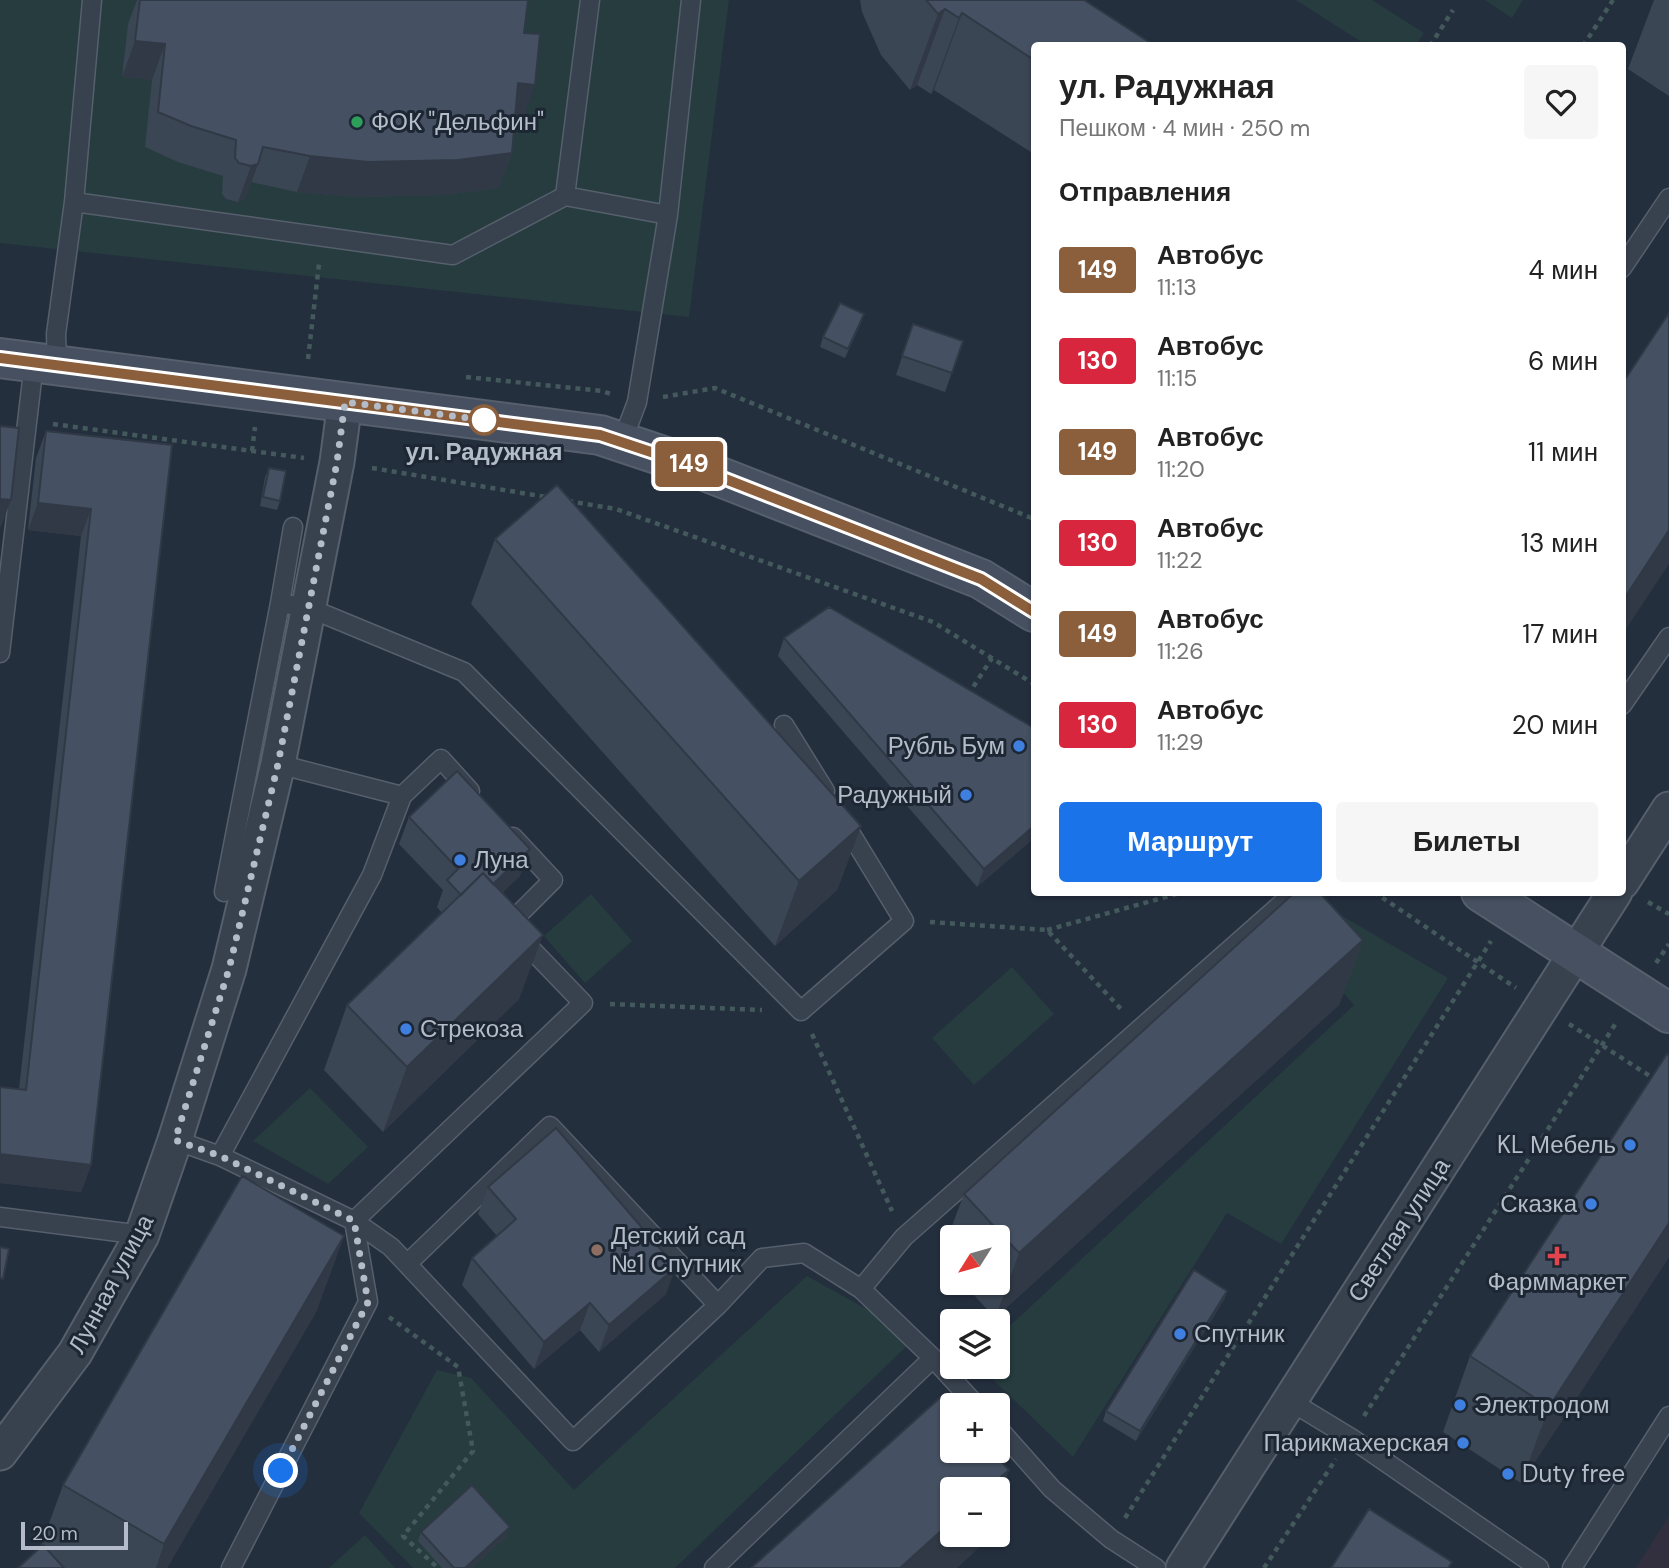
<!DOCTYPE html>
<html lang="ru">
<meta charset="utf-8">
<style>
body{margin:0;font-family:"DM Sans",sans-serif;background:#f6f6f6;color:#222;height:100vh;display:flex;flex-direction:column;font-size:26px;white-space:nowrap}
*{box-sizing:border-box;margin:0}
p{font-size:23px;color:#767676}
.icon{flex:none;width:38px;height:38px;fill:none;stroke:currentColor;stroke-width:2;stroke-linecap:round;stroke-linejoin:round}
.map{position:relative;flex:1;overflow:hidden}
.panel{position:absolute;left:1031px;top:42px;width:595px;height:854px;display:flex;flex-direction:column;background:#fff;border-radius:7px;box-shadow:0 2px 5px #0004}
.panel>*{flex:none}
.badge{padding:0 14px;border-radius:5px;font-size:24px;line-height:46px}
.needle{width:46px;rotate:233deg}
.buttons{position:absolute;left:940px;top:1225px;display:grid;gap:14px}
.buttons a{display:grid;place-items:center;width:70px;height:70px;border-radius:7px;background:#fff;box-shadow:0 2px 5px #0004;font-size:35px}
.scale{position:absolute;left:21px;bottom:18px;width:107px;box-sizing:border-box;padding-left:7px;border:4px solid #b4bcc9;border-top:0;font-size:19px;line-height:24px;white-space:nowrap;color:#b4bcc9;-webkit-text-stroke:5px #1d2633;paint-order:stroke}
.you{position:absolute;width:35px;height:35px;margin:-18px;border:5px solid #fff;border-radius:50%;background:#1a73e8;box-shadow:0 0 0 10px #1a73e833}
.map>.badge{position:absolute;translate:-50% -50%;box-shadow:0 0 0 4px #fff}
h2{padding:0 28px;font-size:26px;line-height:63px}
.round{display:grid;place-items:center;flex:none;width:74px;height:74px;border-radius:7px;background:#f6f6f6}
.head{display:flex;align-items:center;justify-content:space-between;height:119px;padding:0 28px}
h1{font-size:33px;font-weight:600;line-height:52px}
.action{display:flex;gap:14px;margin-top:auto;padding:14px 28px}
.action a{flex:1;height:80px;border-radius:7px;background:#1a73e8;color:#fff;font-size:28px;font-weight:600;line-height:80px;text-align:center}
.action a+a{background:#f6f6f6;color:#222}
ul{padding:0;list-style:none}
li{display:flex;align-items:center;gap:21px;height:91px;padding:0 28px}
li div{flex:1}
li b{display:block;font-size:26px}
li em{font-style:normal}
li .badge{min-width:77px;font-weight:700;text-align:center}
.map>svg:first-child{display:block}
</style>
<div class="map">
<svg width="1669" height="1568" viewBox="0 0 1669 1568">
<rect width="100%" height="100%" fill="#242f3e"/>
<path fill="#32303f" d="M1669 1516V1568H1636Z"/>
<path fill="#263c3f" d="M0 0H729L689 317 0 243Z
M1296 0H1372L1424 33 1416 45H1366Z
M1485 0H1523L1512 18Z
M591 894 632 941 585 983 544 936Z
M1332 910 1448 978 1281 1244 1227 1213 1073 1457 980 1367H998V1337L1354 1005 1297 940Z
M1012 967 1054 1014 974 1085 932 1038Z
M310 1088 368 1147 328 1184 253 1141Z
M807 1276 879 1316 907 1346 675 1568H413L359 1513 437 1370 471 1378 574 1490Z
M365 1535 395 1568H329Z"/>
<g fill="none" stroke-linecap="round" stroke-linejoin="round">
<g stroke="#565f6c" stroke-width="21">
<path id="lane" d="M565 196 590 0
M74 202 92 0
M1622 268 1669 198
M57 366 56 334 74 202 453 255 565 196 668 215
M622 442 637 402 668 215 691 0
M280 603 293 527
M0 653 34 363
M1622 705 1669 637
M784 725 825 791
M278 764 402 796 441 759 470 791
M224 892 280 603 309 608 464 672 801 1011 904 921 843 821
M175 1140 220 1156 354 1221 368 1302 231 1568
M220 1156 372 875 402 796
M0 1217 142 1235
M407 1264 573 1441 718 1305 550 1126 407 1264 391 1247 354 1221 583 1003 508 925 553 880 513 837
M718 1305 762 1258 804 1253 861 1289
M1290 1401 1351 1438 1539 1568
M976 1405 933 1358 861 1289 904 1237 1295 892
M998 1428 1052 1489 1111 1539 1156 1568
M714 1568 933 1358
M1572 1568 1669 1416"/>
</g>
<g stroke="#565f6c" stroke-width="37">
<path id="street" d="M1622 882 1669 809
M0 1453 75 1353 142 1235 175 1140 229 969 278 764 337 462 345 402
M1183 1568 1615 892"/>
</g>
<g stroke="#565f6c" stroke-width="42">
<path id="secondary" d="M0 358 600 435 687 464 981 579 1034 612
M1481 892 1669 1013"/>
</g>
<path stroke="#44595c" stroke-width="4.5" stroke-dasharray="5 5" stroke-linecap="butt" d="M1430 46 1453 10
M1583 46 1613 0
M308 359 319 264
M466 377 602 391 614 395
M663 397 715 388 1034 519
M53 424 304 458
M252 451 255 427
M372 468 546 497
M568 501 616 509 933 622 1034 684
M968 695 992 658
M1028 730 1034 720
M1374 892 1516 988
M1648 902 1669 914
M930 922 1047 930 1121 1009
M1047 930 1184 892
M1656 963 1669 944
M610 1004 762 1010
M1569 1024 1656 1080
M812 1034 892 1211
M389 1317 458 1367 473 1451 403 1536 438 1568
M1364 1416 1616 1023
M1125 1518 1491 941
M1264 1568 1336 1459"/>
<use href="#lane" stroke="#38414e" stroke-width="18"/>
<use href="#street" stroke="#38414e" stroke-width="33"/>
<use href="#secondary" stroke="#465061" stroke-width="38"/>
</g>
<path fill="#3b4654" d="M137 0H528L524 33 523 120 515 119 512 153 499 188 445 195 356 197 297 192 251 182 245 200 238 202 226 199 222 194 223 176 178 162 145 147 152 80 122 77 128 24Z
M860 0H1084L1034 46V154L934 90 931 94 917 85 910 90 881 55 862 12Z
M1654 0H1669V96L1628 69Z
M861 323 845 358 820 347 823 337Z
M913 324 963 341 945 392 896 375Z
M46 431 172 445 91 1165 81 1192 0 1183V1087L19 1089 81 536 28 530 36 458Z
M269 468 280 501 277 510 260 506 265 477Z
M495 539 861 826 837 890 775 946 471 604Z
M784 638 1034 728V838L977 887 778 656Z
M409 817 520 876 502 893 519 999 383 1132 324 1070 347 1005 442 913 437 907 443 890 399 844Z
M1363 940 1339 1005 995 1318 963 1283H998V1237H952V1271L940 1258 964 1194Z
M488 1187 666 1294 599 1352 580 1330 534 1369 462 1285 472 1258 497 1236 478 1214Z
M344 1236 316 1312 167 1568H18L40 1548 63 1485Z
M1669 1257 1521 1483 1443 1432 1470 1356Z
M1227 1291 1224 1300 1136 1441 1103 1421 1106 1411Z
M421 1532 507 1536 472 1568H442L418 1541Z"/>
<path fill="#303945" d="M945 9 917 85 910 90 938 14Z
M962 13 934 90 931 94 959 18Z
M135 41 165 44 152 80 122 77Z
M518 83 535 85 523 120 505 119Z
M512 153 499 188 445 195 356 197 297 192 310 156Z
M258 164 245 200 238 202 251 166Z
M0 499 11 500 1 527H0Z
M38 503 91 509 81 536 28 530Z
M1669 530V564L1622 635V602Z
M861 826 837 890 775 946 799 881Z
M1034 826V838L977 887 984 869Z
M530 849 520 876 461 933 471 905Z
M543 935 519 999 383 1132 407 1067Z
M1363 940 1339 1005 995 1318 1019 1253Z
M0 1154 91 1165 81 1192 0 1183Z
M1669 1223V1257L1521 1483 1549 1407Z
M344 1236 316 1312 167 1568H156L164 1544Z
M676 1267 666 1294 599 1352 609 1325Z
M1227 1291 1224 1300 1136 1441 1140 1431Z
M590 1303 580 1330 534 1369 544 1342Z
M1009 1470 998 1501V1489H987Z
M952 1521V1535H985L981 1546 957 1568H900Z
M510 1527 507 1536 472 1568H465Z"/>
<path fill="#455162" stroke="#303945" stroke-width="2" d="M140 0H528L524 33 540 34 535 85 518 83 512 153 458 160 368 162 310 156 263 147 258 164 251 166 239 163 235 158 236 140 191 126 158 112 165 44 135 41Z
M926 0H1084L1155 46H1034V60L962 13 959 18 945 9 938 14Z
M840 303 864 314 848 349 823 337Z
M1669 313V530L1622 602V384Z
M913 324 963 341 952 373 902 356Z
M0 426 19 428 11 500 0 499Z
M46 431 172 445 91 1165 0 1154V1087L26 1090 91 509 38 503Z
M269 468 286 471 280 501 263 497Z
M557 485 861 826 799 881 495 539Z
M829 607 1034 728V826L984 869 784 638Z
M457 771 530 849 493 884 483 873 461 895 447 880 458 869 409 817Z
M483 873 543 935 407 1067 347 1005Z
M1295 892H1319L1363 940 1019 1253 964 1194Z
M1667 1054 1669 1056V1223L1549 1407 1470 1356Z
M556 1128 676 1267 609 1325 590 1303 544 1342 472 1258 516 1219 488 1187Z
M242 1176 344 1236 164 1544 63 1485Z
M0 1247 9 1249 3 1279 0 1278Z
M1194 1270 1227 1291 1140 1431 1106 1411Z
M942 1396 952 1407V1451H992L1009 1470 987 1489H952V1521L900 1568H751Z
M472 1485 510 1527 465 1568H454L421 1532Z
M1369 1509 1452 1562 1448 1568H1331Z
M43 1545 64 1568H18Z"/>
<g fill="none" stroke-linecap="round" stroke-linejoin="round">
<g stroke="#fff" stroke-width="16">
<path id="line" d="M0 358 600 435 687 464 981 579 1034 612"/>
</g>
<use href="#line" stroke="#8b5e3c" stroke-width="10"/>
<path stroke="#b4bcc9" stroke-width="7" stroke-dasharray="0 12.6" d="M281 1471 368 1302 354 1221 220 1156 175 1140 229 969 278 764 337 462 345 402 484 420"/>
</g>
<circle fill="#2e9e5b" stroke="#1d2633" stroke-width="2.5" cx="357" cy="122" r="7"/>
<circle fill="#fff" stroke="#8b5e3c" stroke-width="3.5" cx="484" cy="420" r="14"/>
<g fill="#3f7fe0" stroke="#1d2633" stroke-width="2.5">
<circle cx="1019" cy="746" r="7"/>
<circle cx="966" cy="795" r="7"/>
<circle cx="460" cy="860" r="7"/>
<circle cx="406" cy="1029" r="7"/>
<circle cx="1630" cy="1145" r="7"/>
<circle cx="1591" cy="1204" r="7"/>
<circle cx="1180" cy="1334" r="7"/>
<circle cx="1460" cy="1405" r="7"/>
<circle cx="1463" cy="1443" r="7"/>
<circle cx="1508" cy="1474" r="7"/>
</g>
<circle fill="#8d6e63" stroke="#1d2633" stroke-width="2.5" cx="597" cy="1250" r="7"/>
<path fill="#e0444e" stroke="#1d2633" stroke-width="2.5" d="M1553.5 1245.5h7v7h7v7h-7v7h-7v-7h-7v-7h7z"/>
<g text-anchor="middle" stroke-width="6" stroke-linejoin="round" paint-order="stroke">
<g font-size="24" fill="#b4bcc9" stroke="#1d2633" text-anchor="start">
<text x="371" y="130">ФОК "Дельфин"</text>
<text x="1005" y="754" text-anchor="end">Рубль Бум</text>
<text x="952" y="803" text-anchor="end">Радужный</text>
<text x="474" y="868">Луна</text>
<text x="420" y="1037">Стрекоза</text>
<text x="1616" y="1153" text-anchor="end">KL Мебель</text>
<text x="1577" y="1212" text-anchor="end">Сказка</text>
<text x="611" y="1244">Детский сад<tspan x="611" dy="28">№1 Спутник</tspan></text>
<text x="1557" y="1290" text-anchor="middle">Фарммаркет</text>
<text x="1194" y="1342">Спутник</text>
<text x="1474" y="1413">Электродом</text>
<text x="1449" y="1451" text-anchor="end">Парикмахерская</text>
<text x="1522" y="1482">Duty free</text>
</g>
<g font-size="24" font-weight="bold" fill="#b4bcc9" stroke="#1d2633">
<text x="484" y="460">ул. Радужная</text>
</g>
<g font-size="24" fill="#b4bcc9" stroke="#1d2633">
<text transform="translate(1399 1230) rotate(-57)" y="8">Светлая улица</text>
<text transform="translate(111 1284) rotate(-62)" y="8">Лунная улица</text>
</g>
</g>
</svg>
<div class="buttons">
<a><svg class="needle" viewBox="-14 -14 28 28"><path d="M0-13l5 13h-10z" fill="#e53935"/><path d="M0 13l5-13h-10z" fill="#767676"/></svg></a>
<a><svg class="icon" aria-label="layers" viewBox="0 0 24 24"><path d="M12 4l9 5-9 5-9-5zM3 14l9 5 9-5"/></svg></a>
<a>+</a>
<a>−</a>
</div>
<div class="scale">20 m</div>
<div class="you" style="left:281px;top:1471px"></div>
<b class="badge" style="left:689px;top:464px;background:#8b5e3c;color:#fff">149</b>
<section class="panel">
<div class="head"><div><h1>ул. Радужная</h1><p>Пешком · 4 мин · 250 m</p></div><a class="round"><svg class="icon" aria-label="heart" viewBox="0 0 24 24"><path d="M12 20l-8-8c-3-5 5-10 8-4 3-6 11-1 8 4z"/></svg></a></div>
<h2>Отправления</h2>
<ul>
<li><span class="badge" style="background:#8b5e3c;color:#fff">149</span><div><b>Автобус</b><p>11:13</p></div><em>4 мин</em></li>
<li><span class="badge" style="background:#d7263d;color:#fff">130</span><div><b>Автобус</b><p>11:15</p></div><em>6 мин</em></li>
<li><span class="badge" style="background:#8b5e3c;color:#fff">149</span><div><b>Автобус</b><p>11:20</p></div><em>11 мин</em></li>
<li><span class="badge" style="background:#d7263d;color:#fff">130</span><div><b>Автобус</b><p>11:22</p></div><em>13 мин</em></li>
<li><span class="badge" style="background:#8b5e3c;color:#fff">149</span><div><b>Автобус</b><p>11:26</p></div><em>17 мин</em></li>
<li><span class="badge" style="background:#d7263d;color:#fff">130</span><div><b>Автобус</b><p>11:29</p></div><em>20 мин</em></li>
</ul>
<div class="action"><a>Маршрут</a><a>Билеты</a></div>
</section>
</div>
